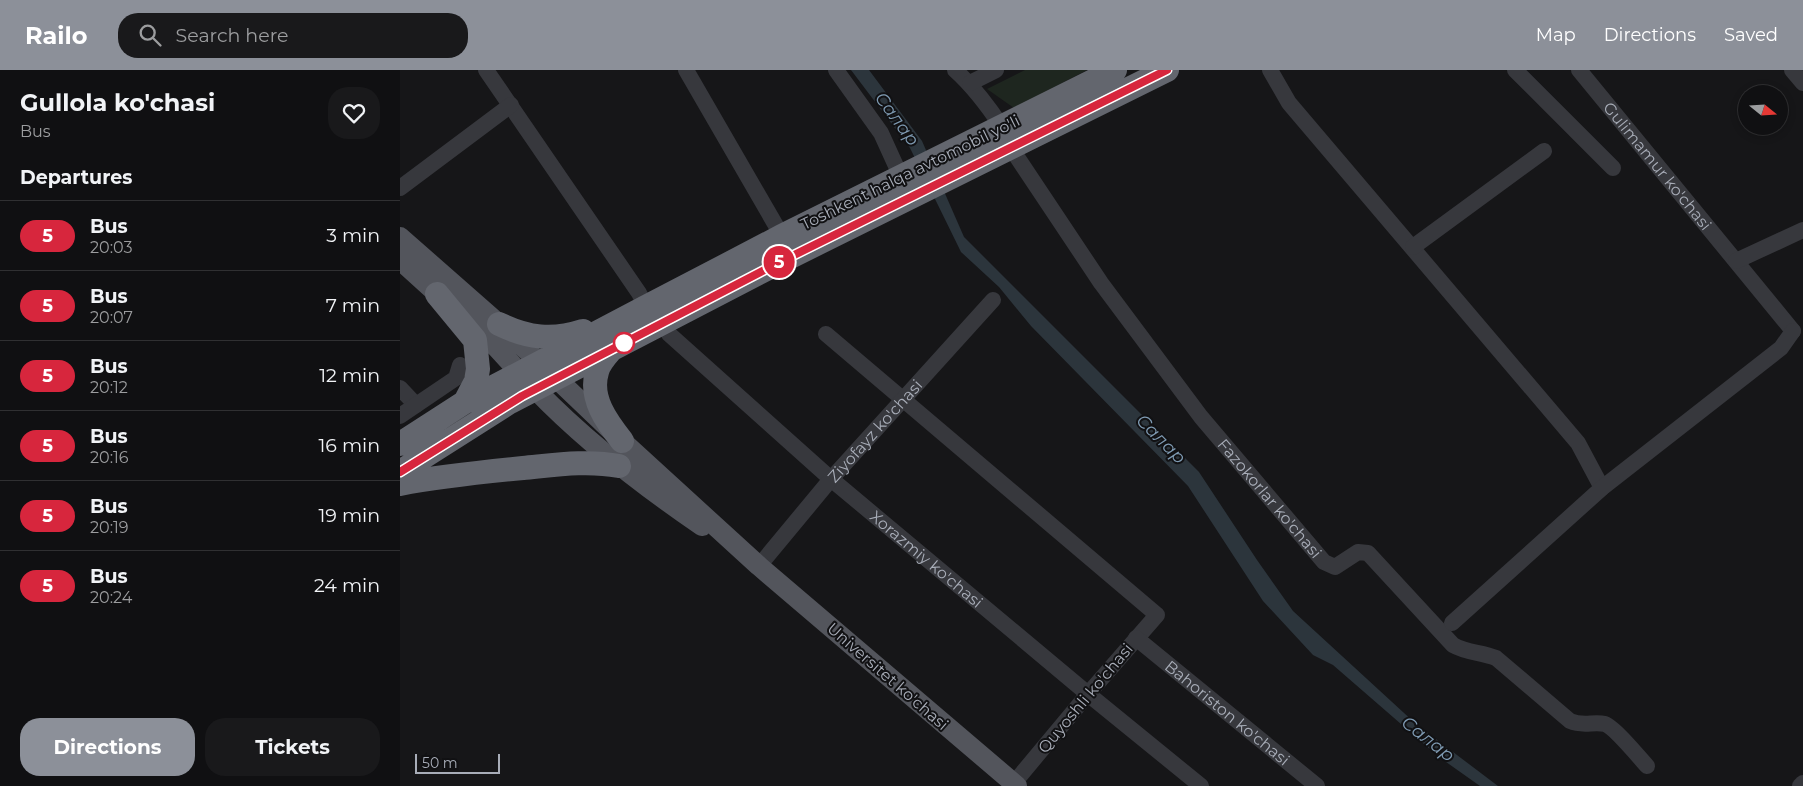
<!DOCTYPE html>
<meta charset="utf-8">
<style>
body{margin:0;font-family:Montserrat,sans-serif;background:#19191b;color:#f1f3f6;height:100vh;display:flex;flex-direction:column;font-size:19px;white-space:nowrap}
*{box-sizing:border-box;margin:0}
p{font-size:16px;color:#9c9d9f}
.icon{flex:none;width:28px;height:28px;fill:none;stroke:currentColor;stroke-width:2;stroke-linecap:round;stroke-linejoin:round}
.map{position:relative;flex:1;overflow:hidden}
.side{display:flex;flex-direction:column;background:#101012;width:400px}
.side>*{flex:none}
.badge{padding:0 10px;border-radius:16px;font-size:18px;line-height:32px}
.needle{width:32px;rotate:108deg}
.fabs{position:absolute;left:1338px;top:15px;display:grid;gap:10px}
.fabs a{display:grid;place-items:center;width:50px;height:50px;border-radius:50%;background:#101012;box-shadow:0 2px 8px #0003,0 0 0 1px #303032;font-size:25px}
.scale{position:absolute;left:15px;bottom:12px;width:85px;box-sizing:border-box;padding-left:5px;border:2px solid #a8adb8;border-top:0;font-size:14px;line-height:18px;white-space:nowrap;color:#a8adb8;-webkit-text-stroke:4px #111113;paint-order:stroke}
.map>.badge{position:absolute;translate:-50% -50%;box-shadow:0 0 0 2px #fff}
h2{padding:0 20px;font-size:19px;line-height:45px}
.round{display:grid;place-items:center;flex:none;width:52px;height:52px;border-radius:20px;background:#19191b}
.head{display:flex;align-items:center;justify-content:space-between;height:85px;padding:0 20px}
h1{font-size:24px;font-weight:700;line-height:38px}
.primary-button{display:flex;gap:10px;margin-top:auto;padding:10px 20px}
.primary-button a{flex:1;height:58px;border-radius:20px;background:#8c9099;color:#fff;font-size:20px;font-weight:700;line-height:58px;text-align:center}
.primary-button a+a{background:#19191b;color:#f1f3f6}
ul{padding:0;list-style:none}
li{display:flex;align-items:center;gap:15px;height:70px;padding:0 20px;border-top:1px solid #303032}
li div{flex:1}
li b{display:block;font-size:19px}
li em{font-style:normal}
li .badge{min-width:55px;font-weight:700;text-align:center}
header{display:flex;align-items:center;gap:30px;box-sizing:border-box;height:70px;padding:0 25px;background:#8c9099;color:#fff}
header strong{font-size:24px}
nav{display:flex;gap:28px;margin-inline-start:auto;font-size:18px}
.search{width:350px;height:45px;background:#19191b;display:flex;align-items:center;gap:12px;box-sizing:border-box;padding:0 18px;border-radius:20px;color:#9c9d9f;font-size:19px}
main{display:flex;flex:1;min-height:0}
.map>svg:first-child{display:block}
</style>
<header>
<strong>Railo</strong>
<div class="search"><svg class="icon" aria-label="search" viewBox="0 0 24 24"><circle cx="10" cy="10" r="6"/><path d="M15 15l6 6"/></svg>Search here</div>
<nav><a>Map</a><a>Directions</a><a>Saved</a></nav>
</header>
<main>
<section class="side">
<div class="head"><div><h1>Gullola ko'chasi</h1><p>Bus</p></div><a class="round"><svg class="icon" aria-label="heart" viewBox="0 0 24 24"><path d="M12 20l-8-8c-3-5 5-10 8-4 3-6 11-1 8 4z"/></svg></a></div>
<h2>Departures</h2>
<ul>
<li><span class="badge" style="background:#d7263d;color:#fff">5</span><div><b>Bus</b><p>20:03</p></div><em>3 min</em></li>
<li><span class="badge" style="background:#d7263d;color:#fff">5</span><div><b>Bus</b><p>20:07</p></div><em>7 min</em></li>
<li><span class="badge" style="background:#d7263d;color:#fff">5</span><div><b>Bus</b><p>20:12</p></div><em>12 min</em></li>
<li><span class="badge" style="background:#d7263d;color:#fff">5</span><div><b>Bus</b><p>20:16</p></div><em>16 min</em></li>
<li><span class="badge" style="background:#d7263d;color:#fff">5</span><div><b>Bus</b><p>20:19</p></div><em>19 min</em></li>
<li><span class="badge" style="background:#d7263d;color:#fff">5</span><div><b>Bus</b><p>20:24</p></div><em>24 min</em></li>
</ul>
<div class="primary-button"><a>Directions</a><a>Tickets</a></div>
</section>
<div class="map">
<svg width="1403" height="716" viewBox="0 0 1403 716">
<rect width="100%" height="100%" fill="#161618"/>
<path fill="#1e261f" d="M625 0H687L614 38 587 19Z"/>
<path fill="#2c353c" d="M451 0H469L522 71 564 167 799 402 857 490 893 541 1016 654 1098 716H1080L1039 687 933 595 913 585 863 531 788 416 631 256 599 217 561 182 510 78Z"/>
<g fill="none" stroke-linecap="round" stroke-linejoin="round">
<g stroke="#37383d" stroke-width="16">
<path d="M86 0 239 223 246 237"/>
<path d="M286 0 382 166"/>
<path d="M436 0 481 63 501 107"/>
<path d="M555 0C574 17 588 36 602 57"/>
<path d="M870 0 889 33 1178 373 1202 418"/>
<path d="M1115 0 1213 98"/>
<path id="s1" d="M1179 0 1393 261"/>
<path d="M1392 0 1403 13"/>
<path d="M570 13 596 0"/>
<path id="s2" d="M611 78 701 213 801 347 924 492 935 497 958 482 968 483 1053 575C1067 583 1081 582 1096 588L1170 651C1184 657 1193 651 1205 654 1214 657 1239 687 1247 696"/>
<path d="M0 118 111 35"/>
<path d="M1013 177 1144 81"/>
<path d="M1336 191 1403 160"/>
<path id="s3" d="M262 253 269 264 431 409 688 624 801 716"/>
<path d="M426 264 756 544 757 545 688 624 614 713"/>
<path d="M0 318 16 335"/>
<path d="M0 346 56 308 60 295"/>
<path id="s4" d="M359 496 431 409 593 230"/>
<path d="M1052 553 1202 418 1381 278 1393 261"/>
<path id="s5" d="M736 568 917 716"/>
<path d="M1400 716 1403 713"/>
</g>
<path stroke="#53555c" stroke-width="20" d="M0 167 99 254 140 293
M0 190 96 277 120 303
M156 308 222 371 359 496 617 716
M135 319C185 371 242 415 302 456"/>
<path stroke="#63666e" stroke-width="24" d="M37 224 75 270 78 299 76 311 65 332
M99 254C128 268 152 271 183 261
M212 279C206 286 199 293 197 302 189 328 207 352 222 371
M0 374 65 332 246 237 382 166 715 0
M0 402 110 332 374 195 767 0
M0 414C41 406 82 402 123 398 155 395 187 390 219 396"/>
</g>
<g fill="none" stroke-linecap="round" stroke-linejoin="round">
<g stroke="#fff" stroke-width="11">
<path id="line" d="M0 402 122 326 374 195 767 0"/>
</g>
<use href="#line" stroke="#d7263d" stroke-width="8"/>
</g>
<circle fill="#fff" stroke="#d7263d" stroke-width="2.5" cx="224" cy="273" r="10"/>
<g text-anchor="middle" stroke-width="4" stroke-linejoin="round" paint-order="stroke">
<g font-size="16" fill="#a8adb8" stroke="#111113">
<text dy="6" stroke="none"><textPath href="#s1" startOffset="124">Gulimamur ko'chasi</textPath></text>
<text transform="translate(510 102) rotate(-26)" y="6">Toshkent halqa avtomobil yo'li</text>
<text dy="6" stroke="none"><textPath href="#s4" startOffset="178">Ziyofayz ko'chasi</textPath></text>
<text dy="6" stroke="none"><textPath href="#s2" startOffset="436">Fazokorlar ko'chasi</textPath></text>
<text dy="6" stroke="none"><textPath href="#s3" startOffset="355">Xorazmiy ko'chasi</textPath></text>
<text transform="translate(488 606) rotate(41)" y="6">Universitet ko'chasi</text>
<text transform="translate(685 628) rotate(-50)" y="6">Quyoshli ko'chasi</text>
<text dy="6" stroke="none"><textPath href="#s5" startOffset="118">Bahoriston ko'chasi</textPath></text>
</g>
<g font-size="18" font-style="italic" fill="#7f9bb3" stroke="#111113">
<text transform="translate(497 49) rotate(54)" y="6">Салар</text>
<text transform="translate(761 369) rotate(45)" y="6">Салар</text>
<text transform="translate(1028 669) rotate(38)" y="6">Салар</text>
</g>
</g>
</svg>
<div class="fabs">
<a><svg class="needle" viewBox="-14 -14 28 28"><path d="M0-13l5 13h-10z" fill="#e53935"/><path d="M0 13l5-13h-10z" fill="#9c9d9f"/></svg></a>
</div>
<div class="scale">50 m</div>
<b class="badge" style="left:379px;top:192px;background:#d7263d;color:#fff">5</b>
</div>
</main>
